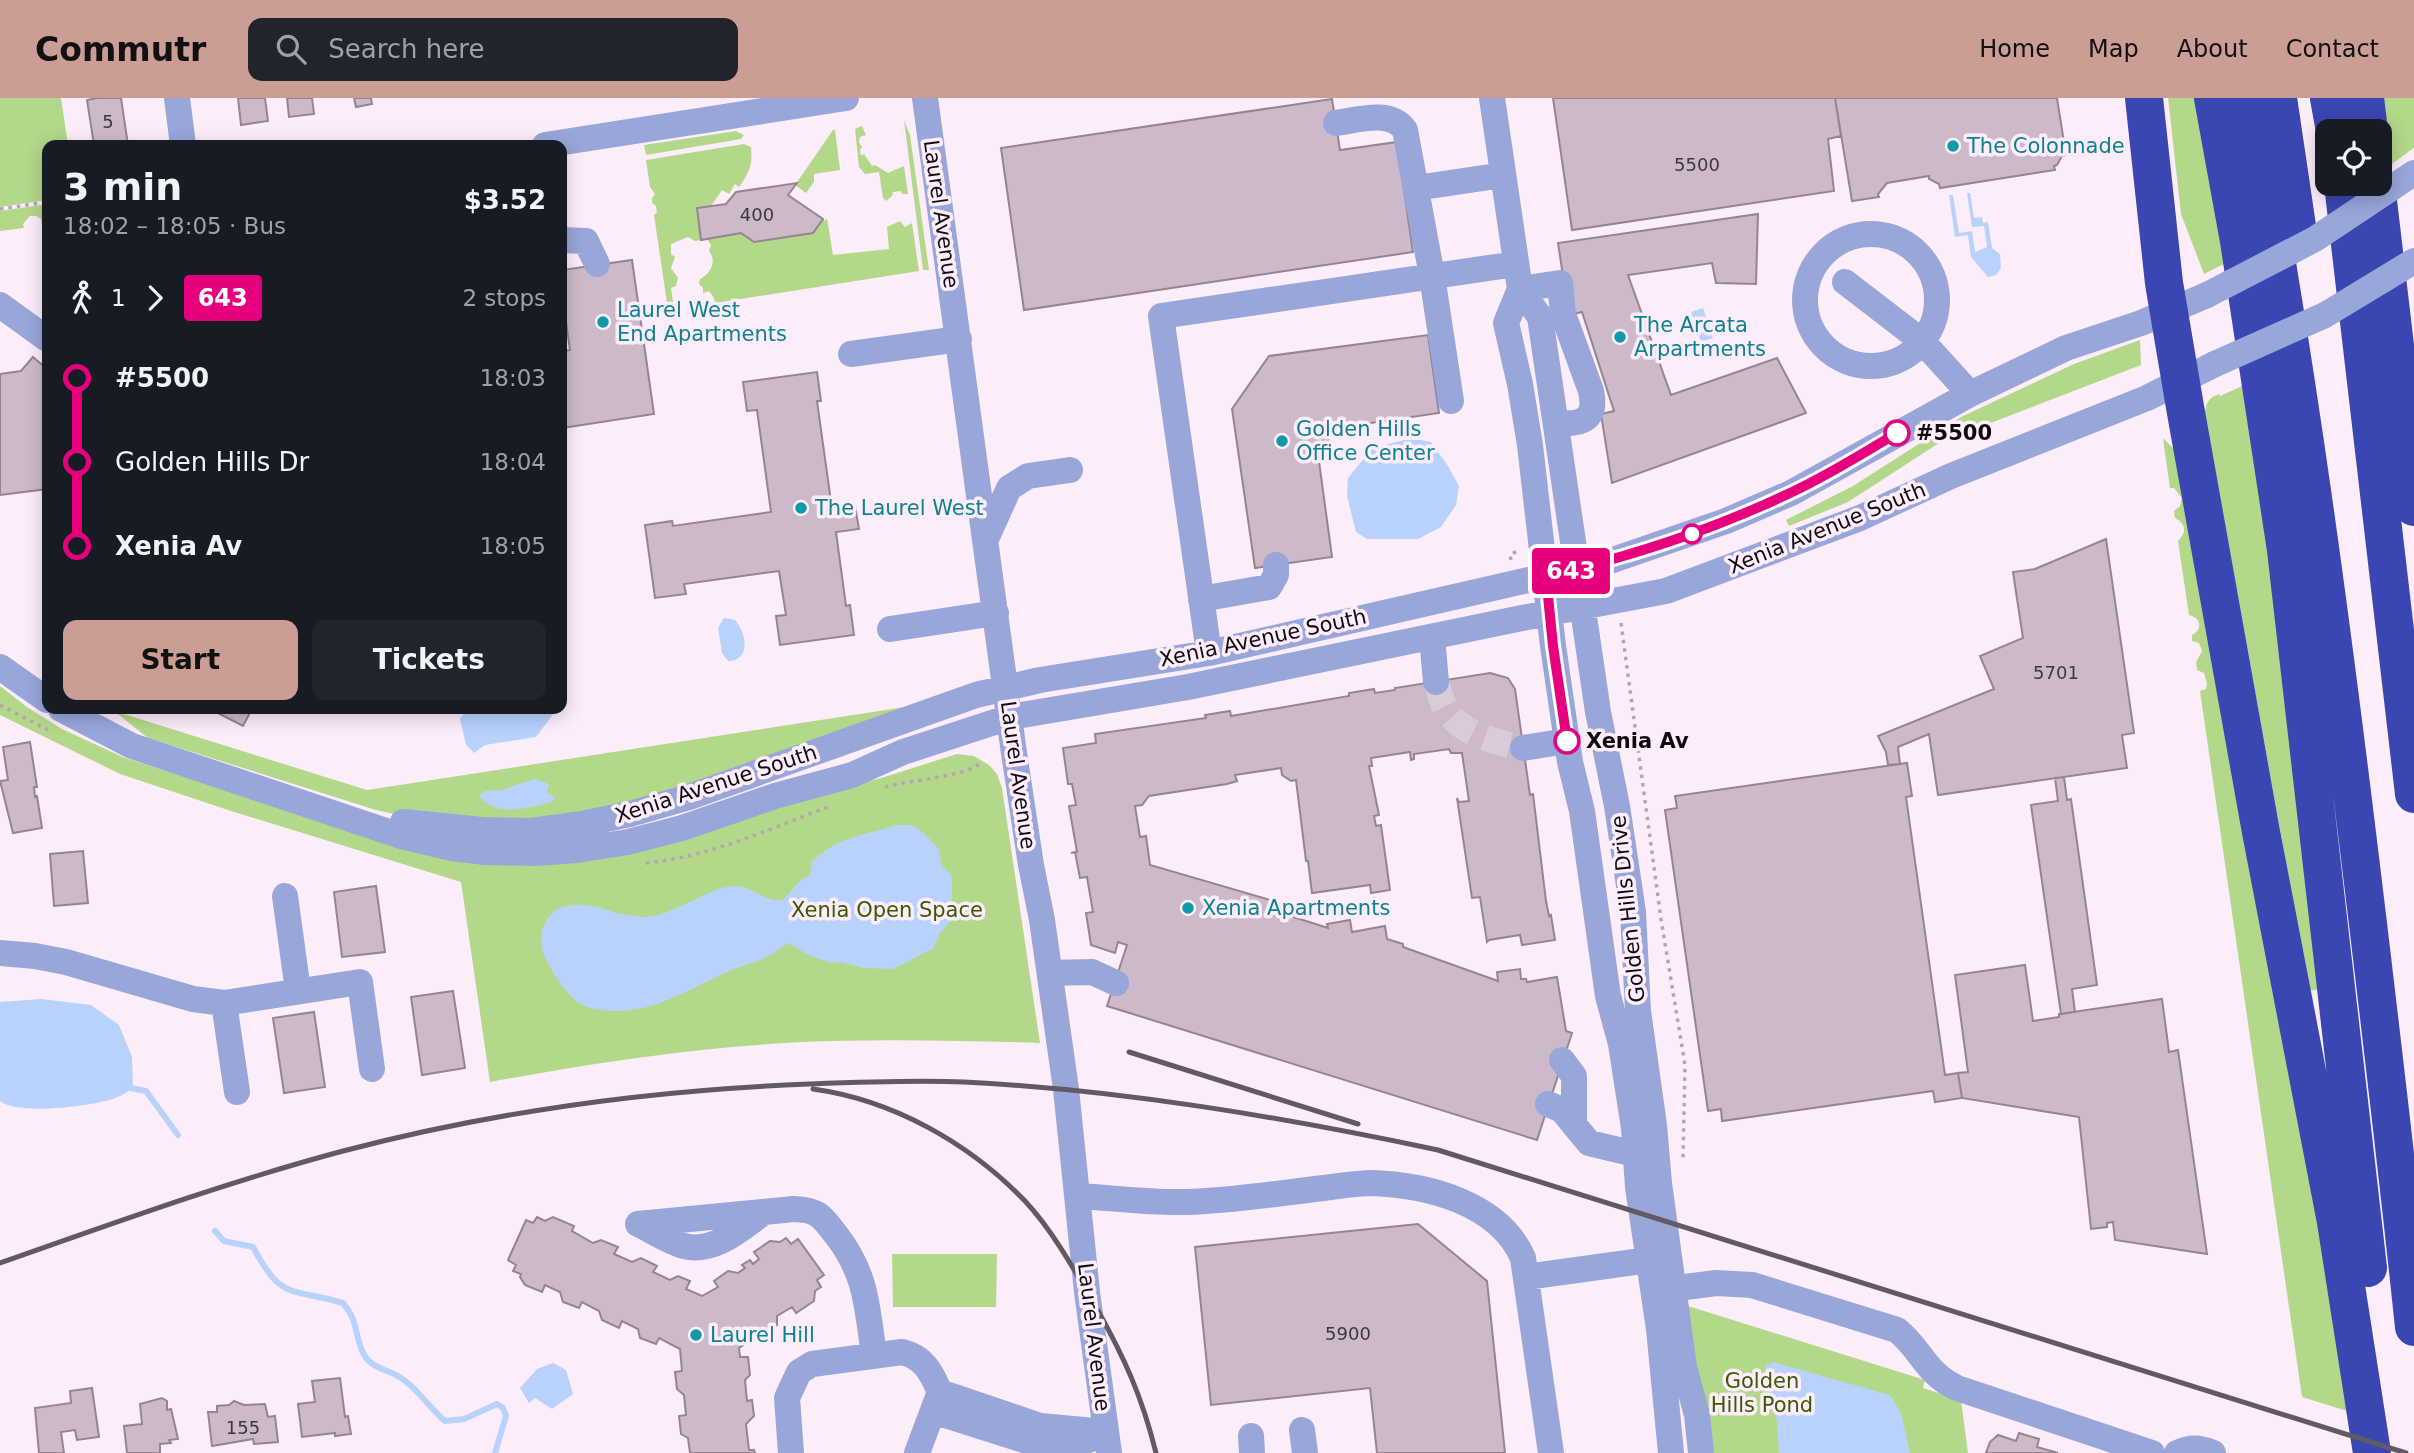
<!DOCTYPE html>
<meta charset="utf-8">
<style>
body{margin:0;font-family:"DejaVu Sans",sans-serif;background:#20242c;color:#f1f3f6;height:100vh;display:flex;flex-direction:column;font-size:26px;white-space:nowrap}
*{box-sizing:border-box;margin:0}
p{font-size:23px;color:#9ea1a6}
.icon{flex:none;width:38px;height:38px;fill:none;stroke:currentColor;stroke-width:2;stroke-linecap:round;stroke-linejoin:round}
.map{position:relative;flex:1;overflow:hidden}
.details{position:absolute;left:42px;top:42px;width:525px;height:574px;display:flex;flex-direction:column;background:#171b24;border-radius:14px;box-shadow:0 4px 18px #0003}
.details>*{flex:none}
.badge{padding:0 14px;border-radius:5px;font-size:24px;line-height:46px}
.buttons{position:absolute;left:2315px;top:21px;display:grid;gap:14px}
.buttons a{display:grid;place-items:center;width:77px;height:77px;border-radius:14px;background:#171b24;box-shadow:0 4px 18px #0003;font-size:35px}
.map>.badge{position:absolute;translate:-50% -50%;box-shadow:0 0 0 4px #fff}
.legs{display:flex;align-items:center;gap:10px;height:77px;padding:0 21px;font-size:23px}
.legs p{margin-inline-start:auto}
.summary{display:flex;align-items:center;justify-content:space-between;height:119px;padding:0 21px}
h1{font-size:38px;font-weight:700;line-height:52px}
.button{display:flex;gap:14px;margin-top:auto;padding:14px 21px}
.button a{flex:1;height:80px;border-radius:14px;background:#cb9d95;color:#111;font-size:28px;font-weight:700;line-height:80px;text-align:center}
.button a+a{background:#20242c;color:#f1f3f6}
ul{padding:0 21px;list-style:none}
li{display:flex;align-items:center;gap:24px;height:84px;font-size:26px}
li i{display:grid;place-items:center;width:10px;height:100%;margin:0 9px;background:currentColor}
li i::after{content:'';width:18px;height:18px;margin:-9px;border:5px solid;border-radius:50%;background:#171b24}
li p{margin-inline-start:auto}
li:first-child i{background:linear-gradient(#0000 50%,currentColor 0)}
li:last-child i{background:linear-gradient(currentColor 50%,#0000 0)}
header{display:flex;align-items:center;gap:42px;box-sizing:border-box;height:98px;padding:0 35px;background:#cb9d95;color:#111}
header strong{font-size:33px}
nav{display:flex;gap:38px;margin-inline-start:auto;font-size:24px}
.search{width:490px;height:63px;background:#20242c;display:flex;align-items:center;gap:18px;box-sizing:border-box;padding:0 24px;border-radius:14px;color:#9ea1a6;font-size:26px}
.map>svg:first-child{display:block}
</style>
<header>
<strong>Commutr</strong>
<div class="search"><svg class="icon" aria-label="search" viewBox="0 0 24 24"><circle cx="10" cy="10" r="6"/><path d="M15 15l6 6"/></svg>Search here</div>
<nav><a>Home</a><a>Map</a><a>About</a><a>Contact</a></nav>
</header>
<div class="map">
<svg width="2414" height="1355" viewBox="0 0 2414 1355">
<rect width="100%" height="100%" fill="#fdedfb"/>
<path fill="#b4d88a" d="M0 0H61L68 47H47V102L0 109Z
M2168 0H2200L2230 163 2204 176 2181 116Z
M2379 0H2414V50L2389 68Z
M904 22 910 37 929 172H923Z
M862 28 866 37 860 39 859 44 862 49 860 52 861 58 864 56 872 68 875 67 888 75 904 68 908 96H903L900 93 893 94 892 98 886 103 883 100 879 74 865 76 859 69 855 31Z
M833 32H835L840 72 814 76V84L806 95 795 87Z
M736 33 744 37 741 41 646 57 644 47Z
M744 46 751 49C753 66 749 75 739 89L735 86 729 96 722 92 711 108 697 110 701 142 695 143 688 139 671 146V156L675 159 671 170 678 180 676 188 671 190 674 211 668 212 654 117 657 114 656 108 652 105V100L655 96 650 89 646 62Z
M47 106V126L42 127 41 121 36 118H30L23 126 24 130 0 133V113Z
M827 120 833 157 889 151 887 129 900 123 905 129 912 125 919 173 715 205 714 200 709 193 703 195V190L699 186 700 181C711 175 717 163 709 153L711 147 707 141 741 135 754 144 813 135 823 121 825 123Z
M2140 242 2141 267 1939 345 1848 404 1789 428 1786 422 1853 388 1961 319 2074 266Z
M2251 284 2322 891 2309 893 2205 315C2206 304 2209 300 2219 296L2220 298Z
M2163 340 2176 353 2357 1316 2302 1299 2200 593 2206 591 2207 585 2204 575 2197 572 2196 564 2202 553 2199 545 2192 543V537C2203 531 2201 520 2189 517L2178 443C2187 434 2186 426 2175 420L2174 413 2180 408 2182 400 2174 390H2170C2168 373 2165 358 2163 340Z
M0 588 27 609 62 631 125 660 303 716 475 760 787 702 878 681 957 656 974 658 989 667 997 676 1002 690 1040 945C971 943 902 941 833 943 718 946 603 963 490 984L461 784 231 713 120 676 0 617Z
M931 605 657 702 561 723 407 719 376 712 148 640 114 613 367 692Z
M892 1156H997L996 1209H893Z
M1688 1208 1925 1282 1923 1290 1961 1302 1968 1355H1709Z"/>
<path fill="#b8d2fc" d="M1967 95H1970L1974 120 1982 119 1983 125 1988 124 1992 150 2000 156 2001 170 1996 177 1988 179 1971 159 1968 137 1955 139 1949 97H1953L1959 135 1972 133 1975 154 1987 149 1984 128 1972 129Z
M1703 210 1713 240 1701 244 1691 214Z
M1404 342H1421L1431 344 1448 368 1459 388 1456 407 1441 429 1418 441H1367L1356 434 1347 398 1348 380 1366 358 1369 351Z
M724 520 735 522C747 535 751 563 728 563L722 555 718 530Z
M468 611H557L536 639 485 647 474 655 466 647 460 621Z
M534 681 549 686 547 694 555 700 551 704C531 710 492 720 479 697L485 693 501 692Z
M896 727H912L924 735 938 750 942 767 952 778V809L964 818 952 822 940 835 934 850 893 871 863 870 840 864 831 865 808 857 789 845C781 849 775 855 767 859 754 866 740 868 727 874 688 892 656 914 612 913 603 912 589 911 581 906 567 899 545 865 542 850 538 835 546 816 560 810 580 802 598 809 617 815 624 817 636 818 643 819 667 821 712 788 734 788 752 788 766 805 783 802L801 782 810 777 812 763C840 738 862 738 896 727Z
M41 901 91 907 119 927 132 959 133 990C128 993 123 997 118 999 97 1008 19 1018 0 1003V904Z
M1773 1264 1890 1297 1901 1315 1910 1355H1779L1777 1323 1764 1289 1765 1268Z
M553 1265 566 1272 573 1296 552 1311 535 1300 529 1305 520 1290 537 1271Z"/>
<g fill="none" stroke-linecap="round" stroke-linejoin="round">
<path stroke="#b8d2fc" stroke-width="6" d="M125 989 146 993 178 1037
M215 1133 224 1143 253 1149C282 1204 290 1189 343 1205 346 1209 350 1214 352 1219 358 1232 357 1248 366 1260 373 1270 388 1272 398 1278 417 1289 428 1309 445 1323L464 1321 497 1306 503 1310 506 1318 495 1355"/>
</g>
<path fill="#ccbacb" stroke="#968494" stroke-width="2" d="M98 0H121L128 47H94L87 2Z
M238 0H265L268 23 241 27Z
M287 0H312L314 16 289 19Z
M354 0H371L372 6 356 9Z
M1553 0H1835L1841 38 1828 41 1834 93 1572 132Z
M1835 0H2057L2066 57 2062 58 2057 67 2054 68 2055 72 1940 90 1939 86 1929 81V78L1887 85 1878 96 1879 99 1852 103Z
M1332 1 1340 52 1397 44 1413 154 1024 212 1001 50Z
M797 85 788 97 823 121 813 135 754 144 741 135 701 142 697 110 726 106 736 94Z
M1758 116 1756 186 1716 185 1712 165 1628 177 1671 297 1777 260 1806 315 1612 385 1601 316 1614 313 1582 214 1569 217 1558 145Z
M632 162 654 316 562 330V253L570 252 562 196V172Z
M1428 237 1439 315 1337 330 1318 356 1332 459 1255 470 1232 311 1269 258Z
M33 259 47 271V391L0 397V276L21 273Z
M817 274 821 303H817L832 411 855 408 859 431 836 434 846 508 850 507 854 537 780 547 776 518 786 517 779 473 684 486 686 496 655 500 645 427 672 423 673 428 771 414 757 312 747 313 743 284Z
M2106 441 2134 635 2122 637 2127 670 1938 697 1929 636 1898 649 1900 666 1888 667 1886 654 1878 638 1994 591 1980 558 2023 540 2013 474 2035 471Z
M1490 575 1508 580 1515 591 1530 697 1533 696 1546 803 1549 818 1551 817 1555 842 1522 847 1520 837 1489 842 1487 844 1480 799 1472 800 1457 700 1459 704 1469 703 1462 655H1451L1449 651 1414 656V661L1411 662 1410 654 1371 660 1372 668H1369L1379 717 1374 718 1376 728 1381 727 1390 792 1371 795 1370 787 1312 795 1308 763H1306L1296 682 1291 683 1282 677 1281 670 1235 677 1237 683 1227 686 1149 698 1142 707 1135 708 1140 739 1146 738 1150 767 1284 806 1281 815 1328 830 1327 826 1350 822 1352 834 1385 828 1387 841 1403 846V849L1498 883 1497 874 1520 871 1521 881H1526L1527 884 1557 879 1566 933 1572 935 1537 1042 1107 908 1127 847 1118 844 1115 855 1091 847 1086 815 1093 814 1087 779 1080 780 1075 754 1071 755 1077 754 1069 708 1076 707 1072 686H1068L1063 650 1096 645 1095 636 1206 620 1205 617 1230 613 1231 618 1349 598V595L1374 591 1375 595 1395 592V590Z
M210 611H252L243 628Z
M30 644 37 689H34L35 699 37 698 42 730 13 735 0 683 8 682 3 649Z
M1907 665 1912 698 1906 699 1945 977 1958 975 1962 1000 1935 1004 1933 993 1722 1023 1721 1011 1708 1013 1665 712 1677 710 1675 698Z
M2064 679 2067 702 2071 701 2097 887 2072 891 2075 914 2061 916 2031 707 2058 703 2055 680Z
M83 753 88 805 54 808 50 756Z
M376 788 385 854 342 859 334 794Z
M2025 867 2033 923 2059 919V916L2162 901 2169 954 2178 952 2207 1156 2115 1142 2113 1124 2107 1125V1129L2091 1131 2079 1019 1962 1000 1958 975 1968 974 1955 877Z
M453 893 465 970 422 977 411 899Z
M314 914 325 989 284 995 273 920Z
M537 1119 545 1123 553 1119 574 1128 572 1133 593 1145 601 1142 618 1149 614 1156 632 1164 641 1160 657 1168 653 1174 670 1182 678 1178 690 1183 686 1191 702 1198 718 1189 714 1183 728 1173 738 1175 745 1170 742 1167 750 1162 753 1166 759 1161 754 1154 770 1143 780 1144 786 1140 791 1146 798 1141 824 1177 817 1182 821 1189 815 1193 814 1203 796 1215 792 1209 777 1218V1227L763 1238 758 1231 752 1236 754 1240 739 1250 740 1259H748L750 1277 745 1282 747 1303 752 1302 754 1318 746 1326 749 1352H754L755 1355H690L688 1340 681 1336 679 1318 686 1317 684 1297 677 1291 675 1274 682 1273 680 1251 659 1240 656 1246 640 1240 638 1231 622 1223 619 1230 602 1222 599 1213 582 1204 579 1210 563 1204 560 1194 545 1187 542 1194 525 1187 520 1179 521 1176 513 1173 516 1167 508 1162 526 1122 533 1125Z
M1418 1126 1487 1183 1505 1355H1377L1370 1290 1211 1307 1195 1149Z
M340 1280 345 1319 348 1318 351 1336 335 1338V1335L302 1339 298 1306 315 1304 312 1283Z
M92 1290 99 1339 77 1342 75 1332 61 1334 64 1355H39L35 1310 71 1305 70 1293Z
M162 1300 167 1303V1312L171 1311 178 1341 169 1342 171 1345 160 1346V1355H127L124 1328 142 1326 140 1306Z
M234 1303 244 1307 265 1306 268 1319 275 1318 278 1344 254 1346 253 1341 212 1348 208 1314H217V1308L229 1307Z
M2019 1335 2039 1341 2037 1349 2058 1355H1986L1990 1344 1998 1337 2016 1343Z"/>
<g fill="none" stroke-linecap="round" stroke-linejoin="round">
<path stroke="#d9cbd8" stroke-width="26" stroke-dasharray="26 13" stroke-linecap="butt" d="M1436 584C1439 591 1440 598 1443 605 1455 635 1495 644 1523 650"/>
<path stroke="#b3a6b1" stroke-width="3.5" stroke-dasharray="3.5 5" stroke-linecap="butt" d="M0 111 47 104
M1511 462 1510 457 1519 452
M1621 525 1661 821 1685 967 1683 1061
M0 607 48 632
M885 689C913 681 960 680 981 665
M646 765C709 759 769 731 828 709"/>
<path stroke="#98a6da" stroke-width="26" d="M177 0 183 47
M925 0 1014 655 1031 767 1042 822 1066 991 1087 1194 1109 1355
M1492 0 1520 191 1540 219 1598 614 1617 708 1633 814 1638 913 1654 1027 1659 1085 1684 1269 1697 1317 1701 1355
M1336 25C1358 22 1390 11 1405 32L1432 178 1451 303
M545 47 846 0
M1416 90 1503 77
M1805 202a66 66 0 1 1 132 0a66 66 0 1 1-132 0Z
M562 142 586 143 597 166
M1845 184 1923 244 1970 296
M1520 191 1506 225 1520 286 1530 347 1553 548 1570 664 1582 713 1608 898 1621 946 1634 1030 1638 1089 1659 1231 1671 1355
M1520 191 1560 185 1563 216 1591 293C1597 322 1582 327 1556 325
M0 207 47 241
M851 256 959 241
M986 441 1009 390 1028 378 1070 372
M1201 501 1269 489 1276 477V467
M890 531 996 515
M1432 539 1436 584
M1209 555 1161 218 1516 166
M0 569 47 602
M61 611 132 648 401 738 452 750 485 754 536 755 577 752 628 744 682 730 775 698 852 677 903 654 1010 619 1188 589 1522 520 1666 493 1860 420 1951 378 2147 300 2215 266
M1523 650 1567 643
M403 724 482 732 531 733 582 726 630 716 689 699 976 597 1040 582 1209 555 1607 464 1726 423 1791 395 1970 296 2066 250 2141 225 2207 197
M285 798 298 893
M0 855 35 858 66 864 193 901 224 905 360 884 372 971
M1050 875 1092 874 1116 885
M224 905 237 994
M1562 962 1574 978V1027
M1548 1006 1562 1012 1589 1045 1635 1056
M1079 1098C1114 1100 1150 1105 1186 1104 1232 1103 1279 1095 1324 1090 1340 1088 1357 1085 1372 1085 1428 1087 1499 1105 1523 1160L1551 1355
M764 1114C742 1130 714 1156 684 1148 669 1144 653 1133 638 1126L794 1111C820 1112 822 1119 837 1138 867 1177 867 1210 874 1257
M1526 1179 1649 1162
M1655 1193 1716 1185 1752 1187 1897 1232C1922 1252 1925 1275 1957 1290L2152 1355
M1302 1332 1305 1355
M1251 1338 1252 1355
M791 1355 787 1300 799 1274 812 1266 902 1254C924 1259 931 1274 940 1294L1040 1328 1106 1334C1081 1346 1067 1352 1040 1347L933 1313
M917 1355 938 1299
M2177 1355C2190 1349 2199 1349 2213 1355"/>
<path stroke="#3a47b2" stroke-width="38" d="M2144 0 2164 185 2185 309 2261 734 2336 1124 2372 1355
M2213 0 2239 143 2286 452 2368 1170
M2248 0C2299 274 2335 550 2368 826 2384 960 2400 1094 2414 1229
M2278 0 2298 135
M2329 0 2335 33
M2365 0 2369 33
M2343 86 2414 696
M2376 86 2414 409"/>
<path stroke="#635962" stroke-width="5" d="M1129 954 1358 1026
M813 991C893 1002 969 1045 1025 1103 1053 1133 1075 1173 1096 1209 1124 1259 1142 1298 1156 1355
M0 1165C114 1125 227 1084 343 1053 496 1013 652 992 809 986 861 984 912 982 964 984 1123 992 1282 1019 1438 1052L2406 1355"/>
<path stroke="#98a6da" stroke-width="26" d="M2207 197 2315 141 2414 75
M2215 266 2325 217 2414 163"/>
</g>
<g fill="none" stroke-linecap="round" stroke-linejoin="round">
<g stroke="#fff" stroke-width="16">
<path id="line-1" d="M1567 643 1553 548 1546 478C1630 459 1712 432 1790 395 1827 378 1862 356 1897 335"/>
</g>
<use href="#line-1" stroke="#e6007e" stroke-width="10"/>
</g>
<g fill="#0f9aa8" stroke="#fdedfb" stroke-width="2.5">
<circle cx="1953" cy="48" r="7"/>
<circle cx="603" cy="224" r="7"/>
<circle cx="1620" cy="239" r="7"/>
<circle cx="1282" cy="343" r="7"/>
<circle cx="801" cy="410" r="7"/>
<circle cx="1188" cy="810" r="7"/>
<circle cx="696" cy="1237" r="7"/>
</g>
<g fill="#fff" stroke="#e6007e" stroke-width="3.5">
<circle cx="1897" cy="335" r="12"/>
<circle cx="1692" cy="436" r="9"/>
<circle cx="1567" cy="643" r="12"/>
</g>
<g text-anchor="middle" stroke-width="7" stroke-linejoin="round" paint-order="stroke">
<g font-size="18" fill="#3f363e">
<text x="108" y="30">5</text>
<text x="1697" y="73">5500</text>
<text x="757" y="123">400</text>
<text x="2056" y="581">5701</text>
<text x="1348" y="1242">5900</text>
<text x="243" y="1336">155</text>
</g>
<g font-size="21" fill="#0d838f" stroke="#fdedfb" text-anchor="start">
<text x="1967" y="55">The Colonnade</text>
<text x="617" y="219">Laurel West<tspan x="617" dy="24">End Apartments</tspan></text>
<text x="1634" y="234">The Arcata<tspan x="1634" dy="24">Arpartments</tspan></text>
<text x="1296" y="338">Golden Hills<tspan x="1296" dy="24">Office Center</tspan></text>
<text x="815" y="417">The Laurel West</text>
<text x="1202" y="817">Xenia Apartments</text>
<text x="710" y="1244">Laurel Hill</text>
</g>
<g font-size="21" fill="#100a0f" stroke="#fdedfb">
<text transform="translate(941 116) rotate(82)" y="7">Laurel Avenue</text>
<text transform="translate(1827 430) rotate(-22)" y="7">Xenia Avenue South</text>
<text transform="translate(1263 540) rotate(-12)" y="7">Xenia Avenue South</text>
<text transform="translate(1018 677) rotate(82)" y="7">Laurel Avenue</text>
<text transform="translate(716 686) rotate(-18)" y="7">Xenia Avenue South</text>
<text transform="translate(1628 811) rotate(-96)" y="7">Golden Hills Drive</text>
<text transform="translate(1094 1239) rotate(83)" y="7">Laurel Avenue</text>
</g>
<g font-size="21" font-weight="bold" fill="#100a0f" stroke="#fdedfb" text-anchor="start">
<text x="1916" y="342">#5500</text>
<text x="1586" y="650">Xenia Av</text>
</g>
<g font-size="21" fill="#3b5901" stroke="#fdedfb">
<text x="887" y="819">Xenia Open Space</text>
<text x="1762" y="1290">Golden<tspan x="1762" dy="24">Hills Pond</tspan></text>
</g>
</g>
</svg>
<div class="buttons">
<a><svg class="icon" aria-label="locate" viewBox="0 0 24 24"><circle cx="12" cy="12" r="6"/><path d="M12 2v4M12 18v4M2 12h4M18 12h4"/></svg></a>
</div>
<b class="badge" style="left:1571px;top:473px;background:#e6007e;color:#fff">643</b>
<section class="details">
<div class="summary"><div><h1>3 min</h1><p>18:02 – 18:05 · Bus</p></div><b>$3.52</b></div>
<div class="legs"><svg class="icon" aria-label="walk" viewBox="0 0 24 24"><circle cx="13" cy="4" r="2"/><path d="M13 8l-2 6 4 7M11 14l-3 7M7 12l3-4h3l4 4"/></svg>1<svg class="icon" aria-label="forward" viewBox="0 0 24 24"><path d="M9 5l7 7-7 7"/></svg><b class="badge" style="background:#e6007e;color:#fff">643</b><p>2 stops</p></div>
<ul>
<li><i style="color:#e6007e"></i><b>#5500</b><p>18:03</p></li>
<li><i style="color:#e6007e"></i><span>Golden Hills Dr</span><p>18:04</p></li>
<li><i style="color:#e6007e"></i><b>Xenia Av</b><p>18:05</p></li>
</ul>
<div class="button"><a>Start</a><a>Tickets</a></div>
</section>
</div>
